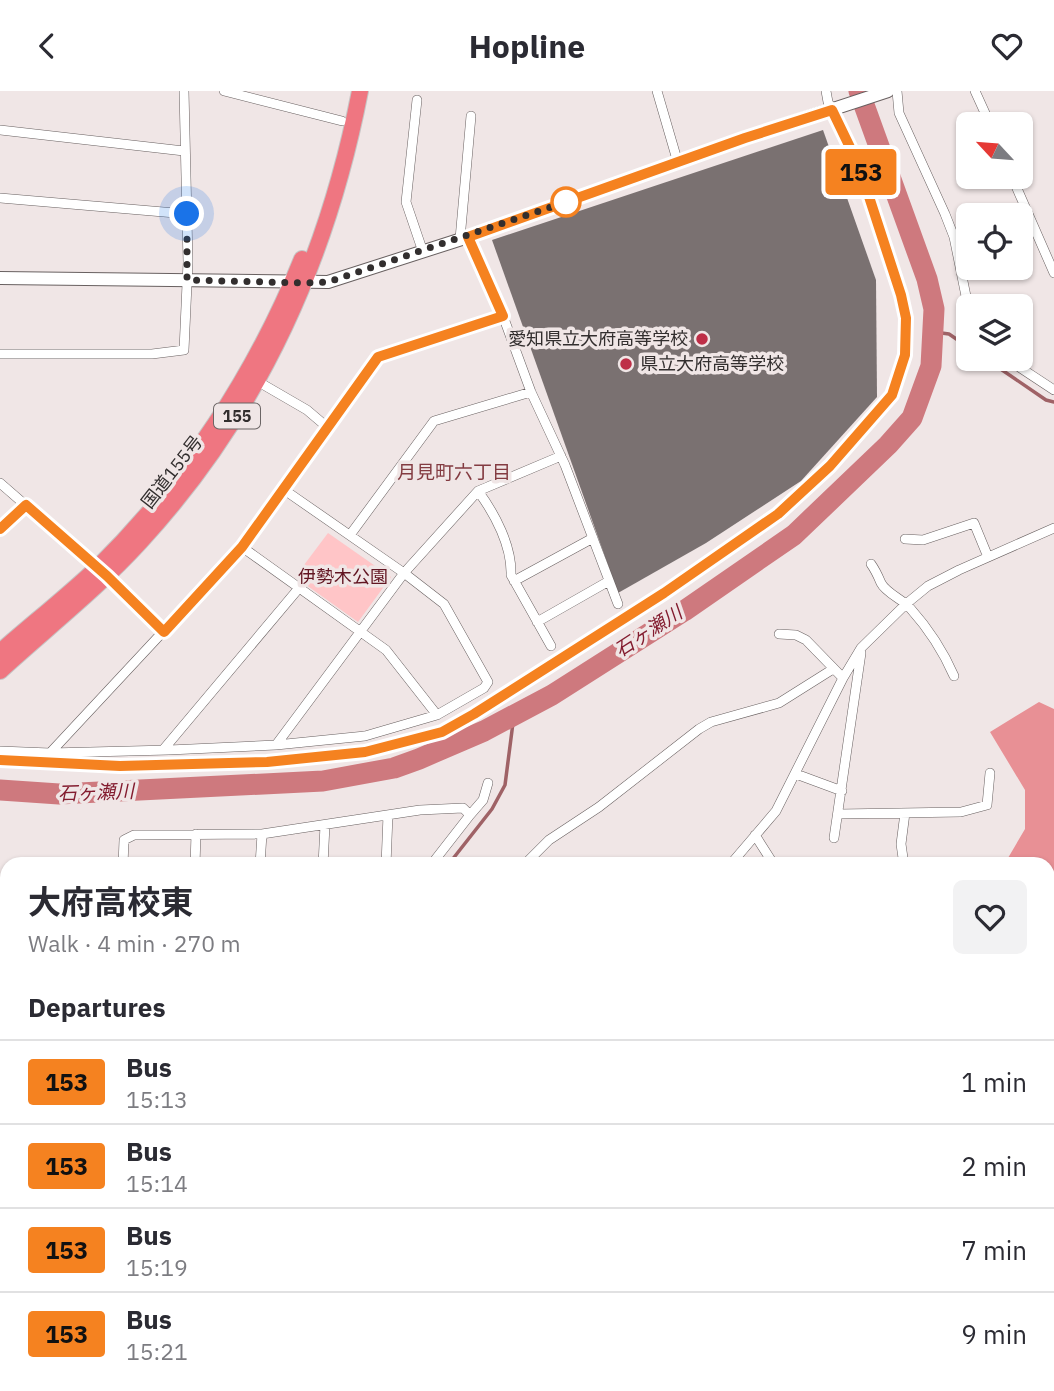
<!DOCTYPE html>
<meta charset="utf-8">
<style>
body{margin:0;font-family:"IBM Plex Sans","Noto Sans JP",sans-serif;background:#f2f2f3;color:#2b2b33;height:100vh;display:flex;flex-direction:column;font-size:26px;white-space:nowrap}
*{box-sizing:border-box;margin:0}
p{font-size:23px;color:#7c7c81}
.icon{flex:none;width:38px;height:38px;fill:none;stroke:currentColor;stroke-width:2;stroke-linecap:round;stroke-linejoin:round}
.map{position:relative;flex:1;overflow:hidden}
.panel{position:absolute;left:0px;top:766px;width:1055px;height:534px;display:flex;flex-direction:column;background:#fff;border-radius:21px 21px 0 0;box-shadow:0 2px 5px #0004}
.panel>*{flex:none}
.badge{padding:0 14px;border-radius:5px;font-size:24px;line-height:46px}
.needle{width:46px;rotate:296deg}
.buttons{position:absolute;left:956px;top:21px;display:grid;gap:14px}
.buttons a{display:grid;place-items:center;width:77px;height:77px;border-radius:10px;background:#fff;box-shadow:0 2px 5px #0004;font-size:35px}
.you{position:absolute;width:35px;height:35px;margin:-18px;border:5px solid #fff;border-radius:50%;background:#1a73e8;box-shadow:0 0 0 10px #1a73e833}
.map>.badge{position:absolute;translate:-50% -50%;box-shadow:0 0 0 4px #fff}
h2{padding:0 28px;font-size:26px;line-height:63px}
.round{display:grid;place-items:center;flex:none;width:74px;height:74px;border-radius:10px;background:#f2f2f3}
.headline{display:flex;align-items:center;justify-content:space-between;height:119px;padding:0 28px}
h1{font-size:33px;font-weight:700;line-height:52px}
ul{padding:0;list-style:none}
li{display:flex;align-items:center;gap:21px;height:84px;padding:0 28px;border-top:2px solid #e1e1e2}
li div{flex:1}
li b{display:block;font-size:26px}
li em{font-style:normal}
li .badge{min-width:77px;font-weight:700;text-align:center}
header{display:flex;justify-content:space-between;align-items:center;height:91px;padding:0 28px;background:#fff;font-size:32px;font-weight:700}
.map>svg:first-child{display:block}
</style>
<header><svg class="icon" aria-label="back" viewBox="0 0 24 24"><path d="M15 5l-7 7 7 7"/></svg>Hopline<svg class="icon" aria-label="heart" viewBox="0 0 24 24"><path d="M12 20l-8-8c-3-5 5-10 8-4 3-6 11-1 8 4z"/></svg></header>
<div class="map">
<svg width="1054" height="1300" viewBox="0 0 1054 1300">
<rect width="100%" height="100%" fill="#f0e6e6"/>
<path fill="#ffc5c7" d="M328 442 391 486 358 531 295 486Z"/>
<path fill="#e89095" d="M1039 611 1054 618V1002L1048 1000V774L1009 773 1008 767 1025 738V699L990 641Z"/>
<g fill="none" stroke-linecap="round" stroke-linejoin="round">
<path stroke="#9f6266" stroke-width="3.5" d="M934 241 949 243 968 256
M986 268 1046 309 1054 311
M448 774 492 718 505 694 514 624
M611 1293 620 1300
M187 1300 188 1293"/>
<path stroke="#ce797e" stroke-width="21" d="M0 699 59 703 323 690 394 677 419 668 484 640 552 604 684 520 794 444 888 354 912 327 931 275 934 218 927 188 859 0"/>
</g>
<path fill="#7a7171" d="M823 39 876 189 877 306 801 390 706 452 618 502 492 149Z"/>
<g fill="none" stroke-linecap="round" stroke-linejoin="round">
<g stroke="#686060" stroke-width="10">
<path id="street" d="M224 0 342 30
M657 0 678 72
M897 0 899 22 945 123 954 146 968 215
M975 0 990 33
M417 9 406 111 423 161
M0 39 184 60
M1012 86 1054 182
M0 107 187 123
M468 146 503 225 531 301 565 374 618 513
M460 148 471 25
M0 263H152L184 259 188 171 184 0
M1007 268 1054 299
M257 290 307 319 327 336
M0 392 107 485 164 541
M478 400C495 423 512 455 511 484L551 555
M0 438 26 414
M350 444 434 330 531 301
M905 448 923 449 974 432 988 466
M242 456 386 559 437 624
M871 473C876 480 878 485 881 492 886 502 902 508 910 517 927 536 944 562 954 585
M514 490 593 447
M537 531 609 490
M779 543 796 544 806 549 843 587
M276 654 404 482 478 400 561 365
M163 659 299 497
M0 660 50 662 169 659 276 654 365 645 437 624 484 597 488 591 444 513 404 482 283 398
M50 662 242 456 372 272 378 266 503 225
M0 669 120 675 267 671 365 661 442 641 474 623 641 517 711 471 778 423 830 375 892 304 905 264 906 227 901 204 859 75 828 11 826 0
M796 683 842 700
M839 723 961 721 987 714 990 682
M470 724 483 709 488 692
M755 744 774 774
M834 747 861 562
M123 774 124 749 134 744 262 743 420 719 463 717 470 724 431 774
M195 774 196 743
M260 774 262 743
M323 774 325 734
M386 774 388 724
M524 774 549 749 599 716 699 638 711 631 779 612 833 578
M730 774 776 720 843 587 861 557 906 513 928 495 959 479 1054 437
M904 774 901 753 905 722
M0 1227 7 1226
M241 1293 244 1300
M408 1293 411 1300
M600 1293 610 1300
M114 1300V1293
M178 1300 179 1293"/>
</g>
<g stroke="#686060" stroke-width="14">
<path id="secondary" d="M0 187 328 191 468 146 745 47 888 0
M0 895 7 896
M0 1010 7 1019
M60 1293 61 1300
M751 1293 758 1300"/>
</g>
<g stroke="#c6c4c4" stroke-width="18">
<path id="highway" d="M0 561C32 533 66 506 97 477 185 391 256 282 302 168
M0 580C47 537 97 498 140 451 258 323 327 170 360 0"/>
</g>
<use href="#street" stroke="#fff" stroke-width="9"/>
<use href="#secondary" stroke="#fff" stroke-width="12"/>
<use href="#highway" stroke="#ef7681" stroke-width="16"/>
</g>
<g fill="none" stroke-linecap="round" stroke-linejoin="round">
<g stroke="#fff" stroke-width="16">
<path id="line" d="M0 438 26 414 107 485 164 541 242 456 378 266 503 225 468 146 745 47 832 19 859 75 901 204 906 227 905 264 892 304 830 375 778 423 664 502 474 623 442 641 365 661 267 671 120 675 0 669"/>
</g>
<use href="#line" stroke="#f58220" stroke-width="10"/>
<path stroke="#322e2e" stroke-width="7" stroke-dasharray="0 12.6" d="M187 123V189L304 192 328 191 566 111"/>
</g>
<circle fill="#fff" stroke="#f58220" stroke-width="3.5" cx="566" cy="111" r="14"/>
<g fill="#be2e47" stroke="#f0e6e6" stroke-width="2.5">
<circle cx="702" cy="248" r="7"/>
<circle cx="626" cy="273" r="7"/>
</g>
<g text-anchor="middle" stroke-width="7" stroke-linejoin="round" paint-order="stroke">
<rect fill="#f0e6e6" stroke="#6b6565" stroke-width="2" x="214" y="312.5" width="46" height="25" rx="5"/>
<g font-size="16" font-weight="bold" fill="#322e2e">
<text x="237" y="331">155</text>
</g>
<g font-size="18" fill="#322e2e" stroke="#f0e6e6" text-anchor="end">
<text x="688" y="254">愛知県立大府高等学校</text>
<text x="640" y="279" text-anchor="start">県立大府高等学校</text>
</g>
<g font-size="18" fill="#322e2e" stroke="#f0e6e6">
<text transform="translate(172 381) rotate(-52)" y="6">国道155号</text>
</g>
<g font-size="18" fill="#621522" stroke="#f0e6e6">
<text x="343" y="492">伊勢木公園</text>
</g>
<g font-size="19" fill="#833b41" stroke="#f0e6e6">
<text x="454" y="388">月見町六丁目</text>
</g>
<g font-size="19" font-style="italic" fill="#831c2f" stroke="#f0e6e6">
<text transform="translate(648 540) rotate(-33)" y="7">石ヶ瀬川</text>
<text transform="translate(96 701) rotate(-2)" y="7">石ヶ瀬川</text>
</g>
</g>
</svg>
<div class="buttons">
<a><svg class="needle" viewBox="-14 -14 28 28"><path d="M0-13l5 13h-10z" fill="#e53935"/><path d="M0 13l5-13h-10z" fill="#7c7c81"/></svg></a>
<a><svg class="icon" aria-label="locate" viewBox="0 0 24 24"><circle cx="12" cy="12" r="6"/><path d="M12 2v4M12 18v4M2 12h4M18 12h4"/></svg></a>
<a><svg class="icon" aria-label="layers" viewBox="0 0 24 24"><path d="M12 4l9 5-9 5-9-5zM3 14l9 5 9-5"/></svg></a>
</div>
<div class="you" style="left:187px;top:123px"></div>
<b class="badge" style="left:861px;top:81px;background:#f58220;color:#111">153</b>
<section class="panel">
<div class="headline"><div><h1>大府高校東</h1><p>Walk · 4 min · 270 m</p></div><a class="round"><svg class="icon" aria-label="heart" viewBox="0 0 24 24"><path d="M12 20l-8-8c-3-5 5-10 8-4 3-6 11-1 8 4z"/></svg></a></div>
<h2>Departures</h2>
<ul>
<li><span class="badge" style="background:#f58220;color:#111">153</span><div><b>Bus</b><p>15:13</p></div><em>1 min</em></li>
<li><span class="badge" style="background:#f58220;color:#111">153</span><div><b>Bus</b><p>15:14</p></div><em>2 min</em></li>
<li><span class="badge" style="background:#f58220;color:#111">153</span><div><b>Bus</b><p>15:19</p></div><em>7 min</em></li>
<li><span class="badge" style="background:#f58220;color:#111">153</span><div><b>Bus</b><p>15:21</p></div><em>9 min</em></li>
</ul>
</section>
</div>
